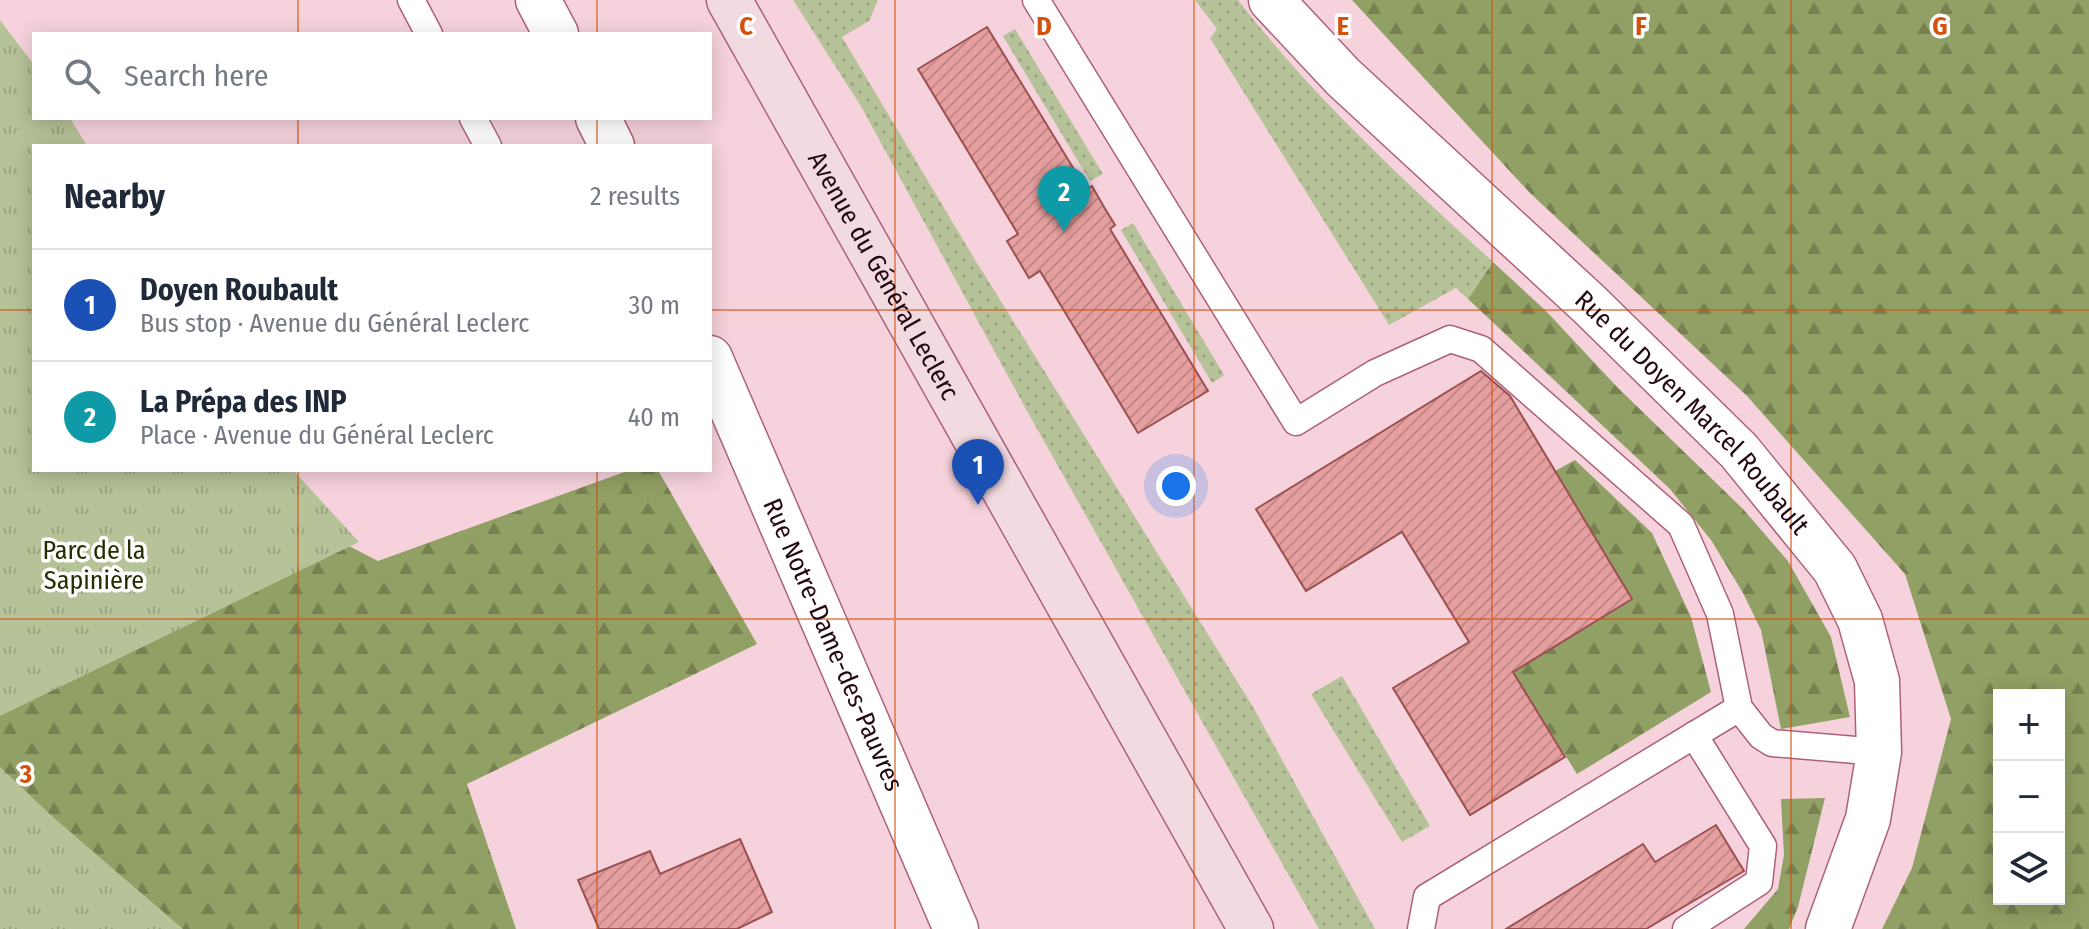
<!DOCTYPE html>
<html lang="en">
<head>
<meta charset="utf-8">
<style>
  body { margin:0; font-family:"Fira Sans Condensed",sans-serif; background:#f2f2f3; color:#1f2937 }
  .controls { position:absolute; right:24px; bottom:24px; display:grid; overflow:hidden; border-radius:0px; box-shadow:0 4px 20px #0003 }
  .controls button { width:72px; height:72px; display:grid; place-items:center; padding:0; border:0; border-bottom:2px solid #e0e1e3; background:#fff; color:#1f2937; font:40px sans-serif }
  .you { position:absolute; left:1176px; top:486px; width:28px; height:28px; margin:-20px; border:6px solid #fff; border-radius:50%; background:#1a73e8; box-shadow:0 0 0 12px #1a73e833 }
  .badge { display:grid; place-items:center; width:52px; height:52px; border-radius:50%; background:#2563eb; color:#fff; font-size:26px; font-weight:700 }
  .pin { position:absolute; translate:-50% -66px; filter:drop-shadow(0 2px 4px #0008) }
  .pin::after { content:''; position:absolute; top:42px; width:28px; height:24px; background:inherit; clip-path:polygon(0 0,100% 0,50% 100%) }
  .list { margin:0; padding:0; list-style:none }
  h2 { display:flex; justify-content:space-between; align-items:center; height:104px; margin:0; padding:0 32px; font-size:34px }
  h2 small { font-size:26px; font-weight:400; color:#747a83 }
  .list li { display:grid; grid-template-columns:52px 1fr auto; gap:24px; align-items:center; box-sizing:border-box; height:112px; padding:0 32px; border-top:2px solid #e0e1e3 }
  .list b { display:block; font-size:30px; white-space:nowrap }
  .list p { margin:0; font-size:26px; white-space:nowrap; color:#747a83 }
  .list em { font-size:26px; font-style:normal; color:#747a83 }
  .icon { flex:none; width:44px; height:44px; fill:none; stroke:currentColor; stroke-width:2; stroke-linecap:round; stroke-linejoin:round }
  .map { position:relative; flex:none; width:2089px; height:929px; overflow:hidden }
  .search { position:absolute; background:#fff; box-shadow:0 4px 20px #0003; left:32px; top:32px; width:680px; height:88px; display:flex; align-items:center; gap:20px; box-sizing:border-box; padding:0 28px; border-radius:0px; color:#747a83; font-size:30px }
  .panel { position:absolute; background:#fff; box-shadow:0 4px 20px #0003; left:32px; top:144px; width:680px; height:328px; border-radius:0px }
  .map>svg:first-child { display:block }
  .grass { fill:url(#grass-dots) }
  .forest { fill:url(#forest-firs); fill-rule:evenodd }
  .park { fill:url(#park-tufts) }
  .building { fill:url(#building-hatch); stroke:#9c5051; stroke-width:2 }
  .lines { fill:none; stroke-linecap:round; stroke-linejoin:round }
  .service-casing { stroke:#ad6179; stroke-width:29 }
  .minor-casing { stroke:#ad6179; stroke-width:47 }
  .secondary-casing { stroke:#ad6179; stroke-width:47 }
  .service { stroke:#fff; stroke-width:26 }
  .minor { stroke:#fff; stroke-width:44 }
  .secondary { stroke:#f2dae1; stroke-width:44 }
  .grid { fill:none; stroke:#d4510d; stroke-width:2; stroke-opacity:0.55 }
  .labels { text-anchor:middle; stroke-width:7; stroke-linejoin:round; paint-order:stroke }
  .street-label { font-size:26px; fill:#240712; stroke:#fefefe }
  .park-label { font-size:26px; fill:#252e00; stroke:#fefefe }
  .grid-label { font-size:26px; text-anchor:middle; font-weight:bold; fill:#d4510d; stroke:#fefefe; stroke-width:7; stroke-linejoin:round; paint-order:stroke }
</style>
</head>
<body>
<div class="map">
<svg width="2089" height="929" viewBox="0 0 2089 929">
  <defs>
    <pattern id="grass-dots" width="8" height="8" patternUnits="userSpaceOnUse" patternTransform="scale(2)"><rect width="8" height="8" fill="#b6c298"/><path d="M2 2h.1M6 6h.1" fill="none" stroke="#9ca582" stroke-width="1.8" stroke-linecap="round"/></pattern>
    <pattern id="forest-firs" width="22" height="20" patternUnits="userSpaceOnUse" patternTransform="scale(2)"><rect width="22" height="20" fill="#91a064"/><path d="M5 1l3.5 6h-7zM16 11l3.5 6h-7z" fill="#768051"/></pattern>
    <pattern id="park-tufts" width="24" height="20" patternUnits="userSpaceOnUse" patternTransform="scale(2)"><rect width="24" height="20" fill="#b6c298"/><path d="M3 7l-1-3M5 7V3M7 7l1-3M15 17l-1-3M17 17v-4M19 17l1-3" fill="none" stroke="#9ca582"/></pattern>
    <pattern id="building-hatch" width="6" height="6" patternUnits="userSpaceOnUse" patternTransform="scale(2)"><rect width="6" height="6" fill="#e59f9e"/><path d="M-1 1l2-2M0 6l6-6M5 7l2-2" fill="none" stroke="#c48787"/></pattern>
  </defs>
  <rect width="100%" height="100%" fill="#f6d3dc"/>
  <g class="grass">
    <polygon points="793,0 878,0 869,21 842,37 974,258 1253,707 1375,929 1319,929 1027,411 862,108"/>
    <path d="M1195 0H1238C1312 96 1403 180 1493 262L1468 299 1456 288 1389 325 1210 38 1217 29Z"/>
    <polygon points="1015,29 1103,174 1090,181 1003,36"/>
    <polygon points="1133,223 1224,375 1212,383 1121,230"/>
    <polygon points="1342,676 1430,826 1402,842 1311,694"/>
  </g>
  <g class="forest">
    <path d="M1352 0H2089V929H1882L1912 868 1951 719 1905 574 1747 396 1530 193ZM2059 695V899H1999V695Z"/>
    <polygon points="0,164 34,470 287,514 378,561 630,470 658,470 757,644 467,784 516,929 0,929"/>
    <polygon points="1493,262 1546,311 1618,388 1743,509 1788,561 1831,637 1850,717 1781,729 1761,630 1743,593 1711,540 1670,489 1468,299"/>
    <polygon points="1575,460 1652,533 1691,617 1711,692 1577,774 1513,672 1555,471"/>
    <polygon points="1825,798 1798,907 1789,929 1744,929 1778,889 1784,855 1781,799"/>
  </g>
  <g class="park">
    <polygon points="0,20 34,65 34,118 70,118 87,146 34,146 34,470 293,470 359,542 0,716"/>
    <polygon points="0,767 54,818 183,929 0,929"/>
  </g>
  <g class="building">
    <polygon points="987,27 1086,189 1092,186 1104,207 1115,225 1110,229 1208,391 1138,433 1040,271 1029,278 1007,241 1018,234 918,69"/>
    <polygon points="1481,371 1510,396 1632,599 1513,672 1565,757 1470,815 1393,688 1469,642 1402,532 1306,591 1256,509"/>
    <polygon points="1716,825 1744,871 1646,929 1506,929 1643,844 1655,862"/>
    <polygon points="740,839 772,912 737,929 599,929 578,880 650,851 660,874"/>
  </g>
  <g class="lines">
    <defs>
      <g id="service">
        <polyline points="411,0 429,34"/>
        <polyline points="1036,0 1296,422 1375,373 1450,339 1481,349 1681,525 1720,614 1739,708 1761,736 1772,743 1879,752"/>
        <polyline points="473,118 488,146"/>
        <polyline points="1421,929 1427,897 1739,708"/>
        <polyline points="1686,929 1759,882 1763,846 1694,735"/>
      </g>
      <g id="minor">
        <polyline points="538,0 556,34"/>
        <path id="s1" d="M1271 0 1343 77 1589 304 1739 451 1835 569 1860 620 1877 681 1879 752 1868 819 1828 929"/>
        <polyline points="598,118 612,146"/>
        <path id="s2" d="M710 358 956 929"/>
      </g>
      <g id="secondary">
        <path id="s3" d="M729 0 1251 929"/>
      </g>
    </defs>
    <use href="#service" class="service-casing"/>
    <use href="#minor" class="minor-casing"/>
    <use href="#secondary" class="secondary-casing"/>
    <use href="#service" class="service"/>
    <use href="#minor" class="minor"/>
    <use href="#secondary" class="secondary"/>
  </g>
  <path class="grid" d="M298 0V34M597 0V34M895 0V929M1194 0V929M1492 0V929M1791 0V929M298 118V146M597 118V146M0 310H34M710 310H2089M298 470V929M597 470V929M0 619H2089"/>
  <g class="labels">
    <g class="street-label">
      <text dy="9" stroke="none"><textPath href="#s3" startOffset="316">Avenue du Général Leclerc</textPath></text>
      <text dy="9" stroke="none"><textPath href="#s1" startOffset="590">Rue du Doyen Marcel Roubault</textPath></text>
      <text dy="9" stroke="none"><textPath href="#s2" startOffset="312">Rue Notre-Dame-des-Pauvres</textPath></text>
    </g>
    <g class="park-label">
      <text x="94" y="559">Parc de la<tspan x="94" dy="30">Sapinière</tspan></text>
    </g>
  </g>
  <g class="grid-label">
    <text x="746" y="35">C</text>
    <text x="1044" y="35">D</text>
    <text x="1343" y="35">E</text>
    <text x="1641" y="35">F</text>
    <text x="1940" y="35">G</text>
    <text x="26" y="783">3</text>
  </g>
</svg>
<div class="controls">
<button>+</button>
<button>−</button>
<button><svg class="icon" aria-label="layers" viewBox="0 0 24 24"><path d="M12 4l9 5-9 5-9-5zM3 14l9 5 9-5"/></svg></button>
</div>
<div class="you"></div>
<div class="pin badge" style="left:978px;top:505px;background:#1a4fb4">1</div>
<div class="pin badge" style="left:1064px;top:232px;background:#0f9aa8">2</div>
<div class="search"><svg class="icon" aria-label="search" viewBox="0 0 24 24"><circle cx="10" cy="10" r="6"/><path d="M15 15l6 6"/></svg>Search here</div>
<section class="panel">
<h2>Nearby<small>2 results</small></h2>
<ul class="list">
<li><span class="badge" style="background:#1a4fb4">1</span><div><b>Doyen Roubault</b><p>Bus stop · Avenue du Général Leclerc</p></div><em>30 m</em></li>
<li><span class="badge" style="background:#0f9aa8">2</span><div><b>La Prépa des INP</b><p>Place · Avenue du Général Leclerc</p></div><em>40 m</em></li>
</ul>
</section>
</div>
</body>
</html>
